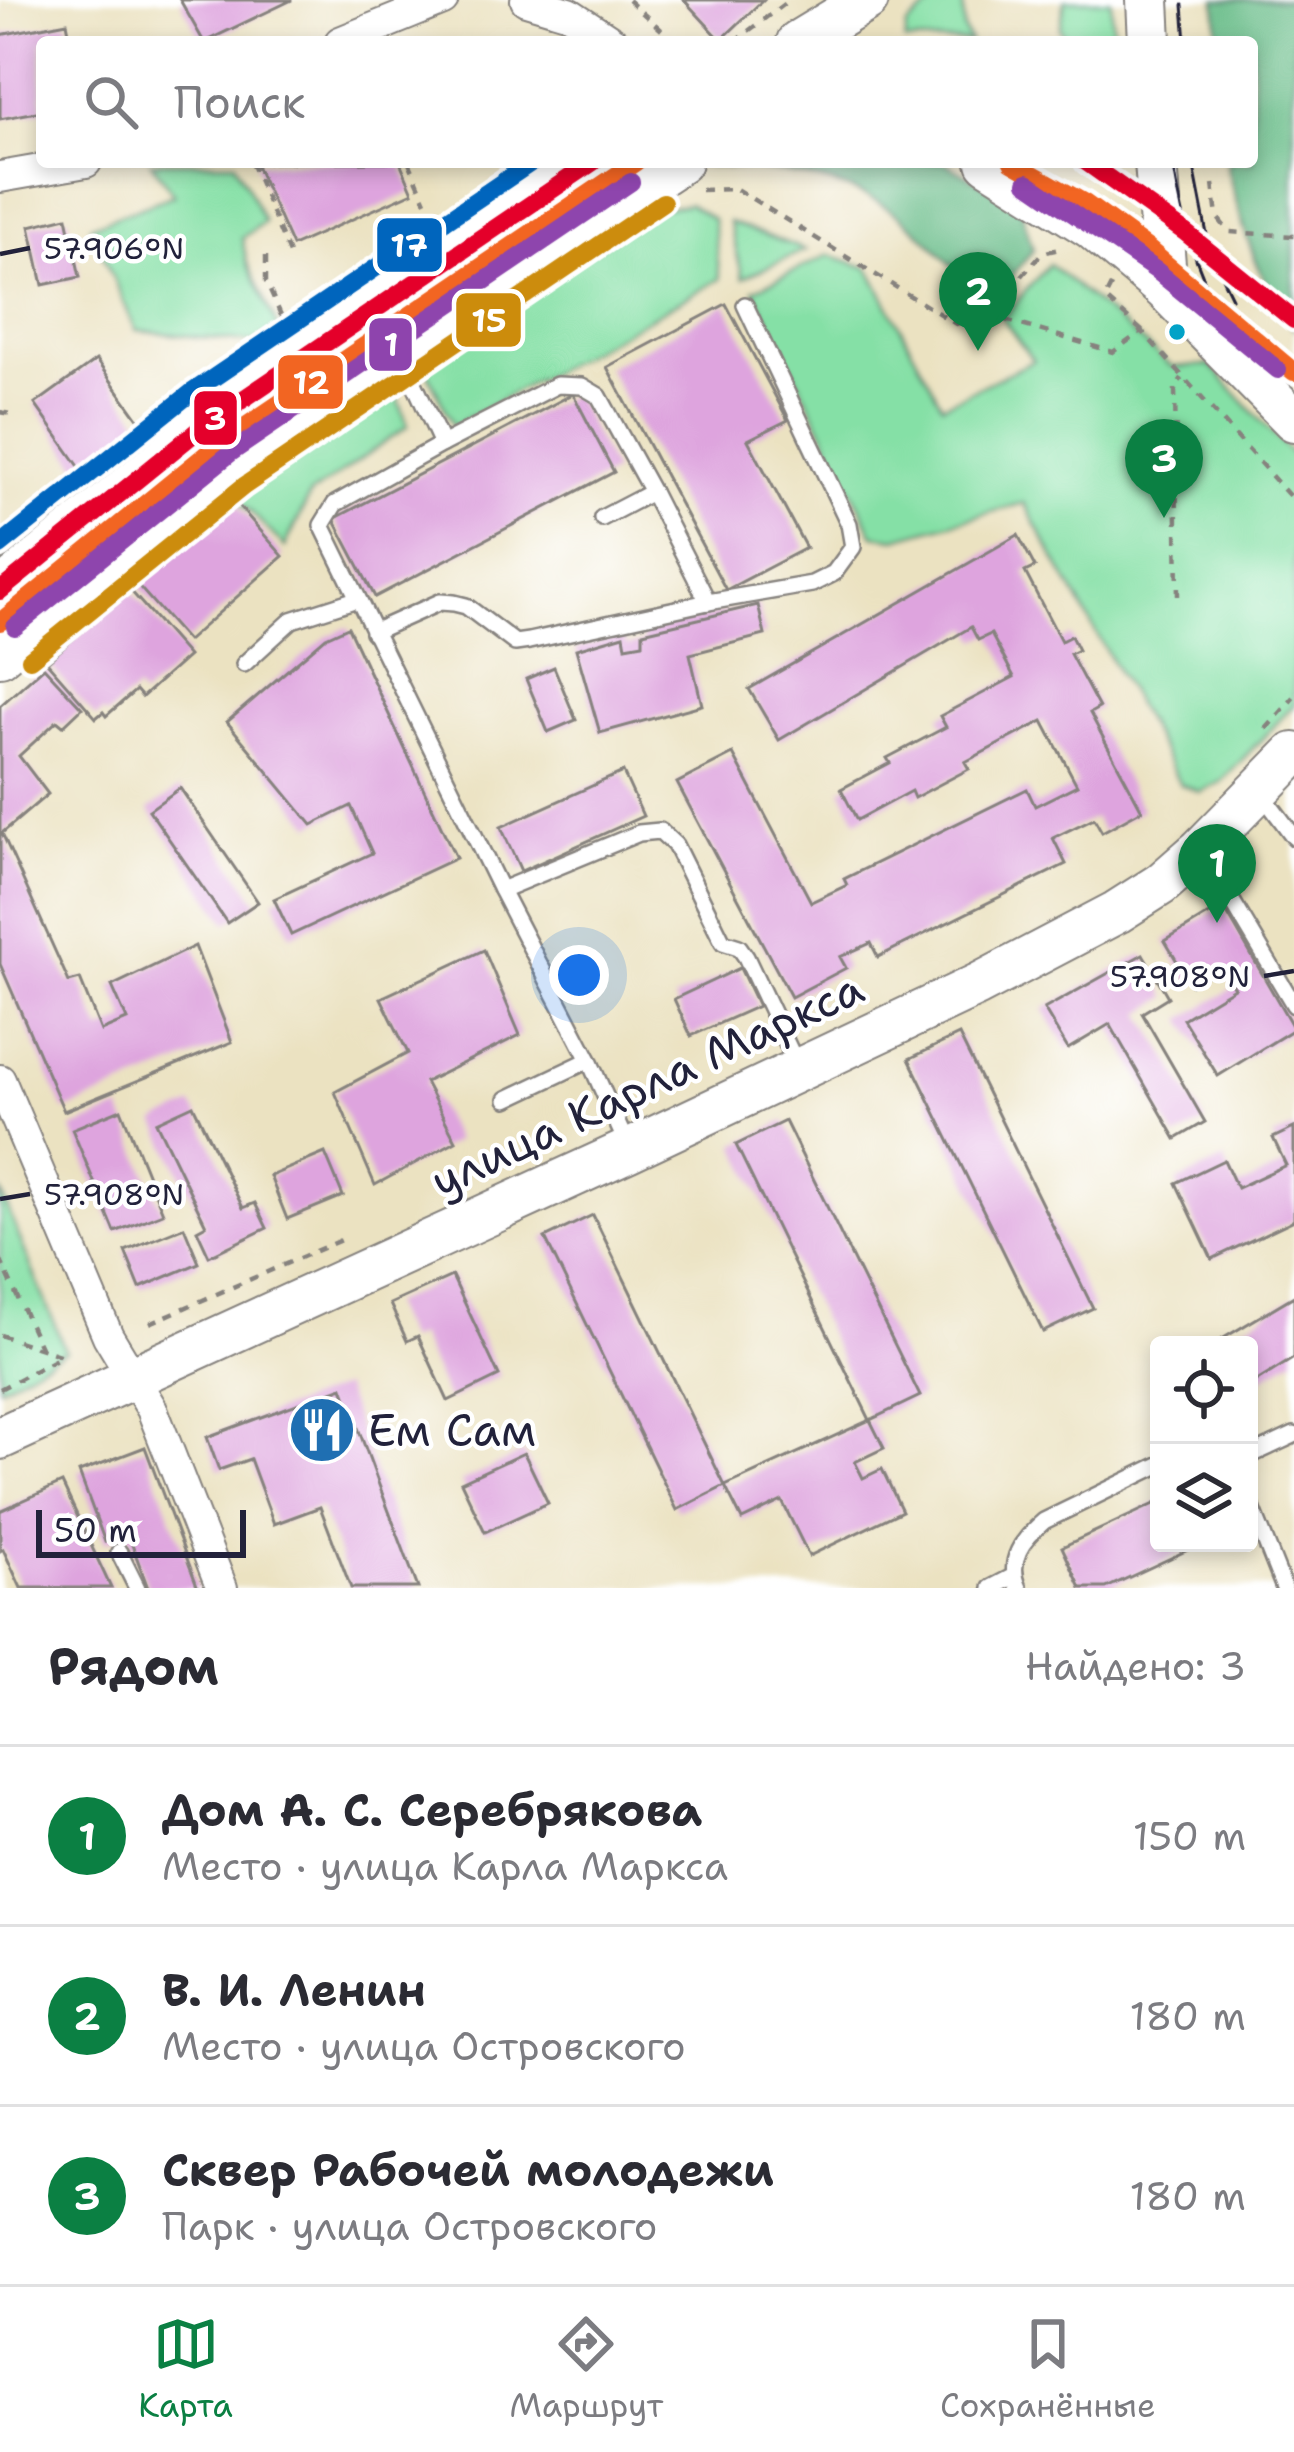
<!DOCTYPE html>
<html lang="ru">
<head>
<meta charset="utf-8">
<style>
  body { margin:0; font-family:"Shantell Sans",sans-serif; background:#f2f2f3; color:#2b2b33 }
  .controls { position:absolute; right:36px; bottom:36px; display:grid; overflow:hidden; border-radius:12px; box-shadow:0 6px 18px #0003 }
  .controls button { width:108px; height:108px; display:grid; place-items:center; padding:0; border:0; border-bottom:3px solid #e1e1e2; background:#fff; color:#2b2b33; font:60px sans-serif }
  .scale { position:absolute; left:36px; bottom:30px; width:210px; box-sizing:border-box; padding-left:12px; border:6px solid #22223b; border-top:0; font-size:33px; line-height:42px; white-space:nowrap; color:#22223b; -webkit-text-stroke:9px #fff; paint-order:stroke }
  .you { position:absolute; left:579px; top:975px; width:42px; height:42px; margin:-30px; border:9px solid #fff; border-radius:50%; background:#1a73e8; box-shadow:0 0 0 18px #1a73e833 }
  .badge { display:grid; place-items:center; width:78px; height:78px; border-radius:50%; background:#0b8043; color:#fff; font-size:39px; font-weight:700 }
  .pin { position:absolute; translate:-50% -99px; filter:drop-shadow(0 3px 6px #0008) }
  .pin::after { content:''; position:absolute; top:63px; width:42px; height:36px; background:inherit; clip-path:polygon(0 0,100% 0,50% 100%) }
  .list { margin:0; padding:0; list-style:none }
  h2 { display:flex; justify-content:space-between; align-items:center; height:156px; margin:0; padding:0 48px; font-size:51px }
  h2 small { font-size:39px; font-weight:400; color:#7c7c81 }
  .list li { display:grid; grid-template-columns:78px 1fr auto; gap:36px; align-items:center; box-sizing:border-box; height:180px; padding:0 48px; border-top:3px solid #e1e1e2 }
  .list b { display:block; font-size:45px; white-space:nowrap }
  .list p { margin:0; font-size:39px; white-space:nowrap; color:#7c7c81 }
  .list em { font-size:39px; font-style:normal; color:#7c7c81 }
  .icon { flex:none; width:66px; height:66px; fill:none; stroke:currentColor; stroke-width:2; stroke-linecap:round; stroke-linejoin:round }
  .map { position:relative; flex:none; width:1294px; height:1588px; overflow:hidden }
  .search { position:absolute; background:#fff; box-shadow:0 6px 18px #0003; left:36px; right:36px; top:36px; height:132px; display:flex; align-items:center; gap:30px; box-sizing:border-box; padding:0 42px; border-radius:12px; color:#7c7c81; font-size:45px }
  .sheet { height:696px; background:#fff }
  nav { display:flex; justify-content:space-around; align-items:center; box-sizing:border-box; height:168px; border-top:3px solid #e1e1e2; background:#fff; font-size:33px; color:#7c7c81 }
  nav a { display:grid; justify-items:center; gap:6px }
  nav .on { color:#0b8043 }
  .map>svg:first-child { display:block }
  .green { fill:#85e0a6; stroke:#548170; stroke-width:3 }
  .forest { fill:#6cbe8b; stroke:#477063; stroke-width:3 }
  .building { fill:#dea4de }
  .lines { fill:none; stroke-linecap:round; stroke-linejoin:round }
  .lane-casing { stroke:#86827e; stroke-width:20 }
  .street-casing { stroke:#86827e; stroke-width:34 }
  .secondary-casing { stroke:#86827e; stroke-width:46 }
  .path { stroke:#86827e; stroke-width:4.5; stroke-dasharray:9 9; stroke-linecap:butt }
  .lane { stroke:#fff; stroke-width:15 }
  .street { stroke:#fff; stroke-width:30 }
  .secondary { stroke:#fff; stroke-width:42 }
  .tram { stroke:#22223b; stroke-width:3 }
  .tram-1-casing { stroke:#fff; stroke-width:27 }
  .tram-2-casing { stroke:#fff; stroke-width:27 }
  .tram-3-casing { stroke:#fff; stroke-width:27 }
  .tram-4-casing { stroke:#fff; stroke-width:27 }
  .tram-5-casing { stroke:#fff; stroke-width:27 }
  .tram-1 { stroke:#f26522; stroke-width:18 }
  .tram-2 { stroke:#8e44ad; stroke-width:18 }
  .tram-3 { stroke:#e4002b; stroke-width:18 }
  .tram-4 { stroke:#cc8c0c; stroke-width:18 }
  .tram-5 { stroke:#0065bd; stroke-width:18 }
  .ticks { fill:none; stroke:#22223b; stroke-width:4.5 }
  .bus-dot { fill:#02a2c7; stroke:#fff; stroke-width:4.5 }
  .labels { text-anchor:middle; stroke-width:9; stroke-linejoin:round; paint-order:stroke }
  .street-label { font-size:45px; fill:#22223b; stroke:#fff }
  .poi-label { font-size:45px; fill:#22223b; stroke:#fff; text-anchor:start }
  .ticks-label { font-size:30px; text-anchor:middle; fill:#22223b; stroke:#fff; stroke-width:9; stroke-linejoin:round; paint-order:stroke }
  .line-badge { stroke:#fff; stroke-width:4.5 }
  .badge-label { font-size:33px; text-anchor:middle; font-weight:bold; fill:#fff }
</style>
</head>
<body>
<div class="map">
<svg width="1294" height="1588" viewBox="0 0 1294 1588">
  <rect width="100%" height="100%" fill="#fff"/>
  <filter id="ink" filterUnits="userSpaceOnUse"><feTurbulence type="fractalNoise" baseFrequency=".00833" numOctaves="2"/><feDisplacementMap in="SourceGraphic" scale="24" xChannelSelector="R" yChannelSelector="G"/><feConvolveMatrix kernelMatrix="1 2 1 2 8 2 1 2 1" color-interpolation-filters="sRGB"/></filter>
  <filter id="wash" filterUnits="userSpaceOnUse"><feTurbulence type="fractalNoise" baseFrequency=".004" numOctaves="4" result="noise"/><feDisplacementMap in="SourceGraphic" scale="48" xChannelSelector="R" yChannelSelector="G"/><feGaussianBlur stdDeviation="2.7" result="paint"/><feColorMatrix in="noise" values="0 0 0 0 0 0 0 0 0 0 0 0 0 0 0 0 0 1.4 0 .05"/><feComposite in="paint" operator="in"/></filter>
  <g filter="url(#wash)">
    <rect width="100%" height="100%" fill="#ebe2c1"/>
    <g class="green">
      <polygon points="939,0 963,0 964,30 970,42 905,42 907,26"/>
      <polygon points="1065,0 1111,0 1114,42 1072,42 1060,29"/>
      <polygon points="151,162 235,162 264,222 242,238 247,263 278,328 253,343 136,330 90,226 174,195"/>
      <polygon points="689,204 713,219 720,279 453,426 422,360 657,209"/>
      <polygon points="729,222 805,250 743,278"/>
      <polygon points="829,255 869,268 942,405 1033,361 1002,318 1049,264 1172,367 1210,365 1294,457 1294,705 1221,782 1200,792 1180,784 1024,503 896,538 874,535 754,290"/>
      <polygon points="393,384 408,426 310,495 285,547 228,489"/>
      <polygon points="0,1190 65,1350 0,1387"/>
    </g>
    <g class="forest">
      <path d="M1216 0H1294V328C1257 280 1243 228 1228 171L1227 162H1252V42H1219Z"/>
      <path d="M691 162H944L1020 206 1033 250 988 305C955 270 921 226 878 202 822 171 748 168 685 164Z"/>
    </g>
    <g id="blocks">
      <g class="building">
        <polygon points="180,0 292,0 204,42"/>
        <polygon points="684,0 763,0 721,40"/>
        <polygon points="67,22 71,42 42,42 42,111 0,119 0,35"/>
        <polygon points="400,162 413,192 292,246 255,163"/>
        <polygon points="67,217 80,277 43,285 30,226"/>
        <polygon points="726,304 788,420 748,440 806,548 726,590 607,367"/>
        <polygon points="96,360 145,428 83,472 35,404"/>
        <polygon points="573,394 614,472 375,597 334,519"/>
        <polygon points="230,496 283,556 187,641 134,581"/>
        <polygon points="1018,535 1035,567 1025,572 1061,641 1071,636 1078,650 1070,654 1099,708 1090,713 1142,810 1102,832 1094,818 1053,838 1066,864 878,957 871,943 840,957 846,968 791,997 677,783 733,754 811,902 847,885 844,879 1027,789 1035,806 1077,785 1043,721 965,762 969,769 914,798 911,791 857,820 841,789 890,763 887,758 946,727 940,716 1014,677 991,634 978,640 971,627 779,740 749,689"/>
        <polygon points="130,590 188,656 142,697 136,690 106,716 103,712 96,718 47,662"/>
        <polygon points="758,605 765,635 690,654 702,705 600,733 576,649 624,635 626,646 643,643 643,632"/>
        <polygon points="348,627 456,858 291,935 274,899 372,853 351,806 312,825 227,722 326,637"/>
        <polygon points="44,667 82,708 63,726 57,721 19,756 48,794 2,833 69,982 80,979 101,1031 127,1020 112,986 195,946 232,1042 64,1111 0,964 0,706"/>
        <polygon points="554,667 576,720 548,732 526,679"/>
        <polygon points="623,772 643,816 521,871 501,827"/>
        <polygon points="180,788 258,902 227,923 149,810"/>
        <polygon points="1223,906 1294,1029 1218,1076 1183,1019 1234,988 1222,967 1191,985 1165,941"/>
        <polygon points="484,950 520,1035 425,1082 456,1141 375,1185 335,1092 408,1053 381,998"/>
        <polygon points="1143,954 1168,997 1142,1013 1205,1122 1176,1139 1110,1024 1068,1049 1044,1009"/>
        <polygon points="740,968 758,1006 691,1036 674,999"/>
        <polygon points="959,1035 1093,1308 1043,1332 909,1059"/>
        <polygon points="193,1105 243,1208 255,1203 267,1228 209,1256 197,1230 206,1225 156,1122"/>
        <polygon points="121,1109 163,1213 115,1232 72,1129"/>
        <polygon points="785,1121 920,1396 870,1420 736,1145"/>
        <polygon points="1294,1128 1294,1220 1212,1259 1176,1183 1224,1160 1237,1188 1286,1165 1273,1138"/>
        <polygon points="325,1153 343,1196 287,1219 270,1176"/>
        <polygon points="593,1215 725,1486 870,1420 884,1448 855,1462 863,1478 882,1469 902,1511 809,1556 782,1501 742,1520 725,1486 677,1510 545,1238"/>
        <polygon points="184,1227 199,1263 140,1288 125,1251"/>
        <polygon points="452,1276 499,1376 448,1401 418,1336 407,1341 390,1304"/>
        <polygon points="1294,1296 1294,1358 1249,1386 1249,1345 1212,1345"/>
        <polygon points="343,1387 379,1485 418,1588 351,1588 320,1507 274,1524 250,1459 219,1470 207,1437"/>
        <polygon points="145,1447 198,1588 148,1588 128,1534 105,1542 79,1472"/>
        <polygon points="524,1453 548,1503 485,1532 461,1482"/>
        <polygon points="62,1483 111,1588 21,1588 3,1549 0,1551 0,1511"/>
        <polygon points="1159,1502 1159,1543 1203,1543 1106,1588 1081,1588 1062,1547"/>
      </g>
    </g>
  </g>
  <g filter="url(#ink)">
    <use href="#blocks" fill-opacity="0" stroke="#86827e" stroke-width="3"/>
    <g class="lines">
      <defs>
        <g id="lane">
          <polyline points="403,359 442,444 335,504 322,525 501,890 589,1060 628,1147"/>
          <polyline points="442,444 557,385 582,386 599,396 652,492 602,518"/>
          <polyline points="652,492 708,602"/>
          <polyline points="373,632 440,602 454,603 466,606 515,643 529,641 708,602 812,584 834,573 853,547 849,524 745,305"/>
          <polyline points="244,664 292,620 357,599"/>
          <polyline points="1262,794 1294,837"/>
          <polyline points="1203,852 1294,1005"/>
          <polyline points="501,890 639,833 660,831 675,845 723,942 739,947 746,957 798,1067"/>
          <polyline points="507,1099 589,1060"/>
          <polyline points="1249,1456 1294,1435"/>
          <polyline points="1249,1500 1284,1588"/>
          <polyline points="119,1552 137,1588"/>
          <polyline points="991,1588 1014,1576"/>
          <path d="M1019 1588C1006 1560 1023 1539 1044 1521L1159 1465"/>
        </g>
        <g id="street">
          <polyline points="526,0 569,13 613,42"/>
          <polyline points="340,42 443,0"/>
          <polyline points="0,177 86,162"/>
          <polyline points="0,1080 108,1336 152,1409 222,1588"/>
        </g>
        <g id="secondary">
          <polyline points="1148,0 1150,42"/>
          <polyline points="798,42 867,0"/>
          <polyline points="988,162 1091,227 1166,290 1294,420"/>
          <polyline points="1156,162 1166,290"/>
          <polyline points="0,591 264,377 586,162"/>
          <polyline points="0,655 159,519 290,419 680,162"/>
          <polyline points="0,1438 629,1150 978,985 1117,912 1161,884 1201,849 1294,754"/>
        </g>
      </defs>
      <use href="#lane" class="lane-casing"/>
      <use href="#street" class="street-casing"/>
      <use href="#secondary" class="secondary-casing"/>
      <g class="path">
        <polyline points="628,0 675,42"/>
        <polyline points="734,42 789,0"/>
        <polyline points="251,162 292,261"/>
        <polyline points="409,162 426,201"/>
        <polyline points="1089,162 1124,186"/>
        <polyline points="1213,184 1217,217 1229,232 1294,236"/>
        <polyline points="701,190 736,189 956,324 988,315 1042,253 1059,249"/>
        <polyline points="266,256 266,282 285,324"/>
        <polyline points="1111,286 1105,298 1142,331"/>
        <polyline points="988,315 1113,352 1142,331 1294,501"/>
        <polyline points="0,412 16,415"/>
        <polyline points="1178,596 1175,388 1182,378"/>
        <polyline points="1266,729 1294,697"/>
        <polyline points="0,1259 41,1349"/>
        <polyline points="150,1323 343,1239"/>
        <polyline points="0,1335 62,1356"/>
        <polyline points="0,1389 62,1356"/>
      </g>
      <use href="#lane" class="lane"/>
      <use href="#street" class="street"/>
      <use href="#secondary" class="secondary"/>
      <g class="tram">
        <polyline points="1183,5 1186,42"/>
        <path d="M1173 162C1182 216 1192 263 1220 310"/>
        <polyline points="1193,162 1211,255 1232,298"/>
      </g>
      <defs>
        <g id="tram-1">
          <polyline points="1012,162 1085,203 1146,247 1294,372"/>
          <polyline points="0,622 215,447 636,162"/>
        </g>
        <g id="tram-2">
          <polyline points="1027,182 1157,271 1278,370"/>
          <polyline points="15,627 232,452 631,182"/>
        </g>
        <g id="tram-3">
          <polyline points="1086,162 1186,233 1294,320"/>
          <polyline points="0,591 202,427 593,162"/>
        </g>
        <polyline id="tram-4" points="30,659 244,486 663,202"/>
        <polyline id="tram-5" points="0,546 191,393 532,162"/>
      </defs>
      <use href="#tram-1" class="tram-1-casing"/>
      <use href="#tram-2" class="tram-2-casing"/>
      <use href="#tram-3" class="tram-3-casing"/>
      <use href="#tram-4" class="tram-4-casing"/>
      <use href="#tram-5" class="tram-5-casing"/>
      <use href="#tram-1" class="tram-1"/>
      <use href="#tram-2" class="tram-2"/>
      <use href="#tram-3" class="tram-3"/>
      <use href="#tram-4" class="tram-4"/>
      <use href="#tram-5" class="tram-5"/>
    </g>
  </g>
  <path class="ticks" d="M0 254 30 248M1264 976 1294 971M0 1199 30 1194"/>
  <defs>
    <symbol id="restaurant-disc" viewBox="-11 -11 22 22"><circle r="9.5" fill="#1f6fb2" stroke="#fff"/><path d="M-5-6h1v4h1v-4h1v4h1v-4h1v5L-1.5 .5V6h-2V.5L-5-1ZM5-6V6H3V1.5H1.5Q1.5-4 5-6Z" fill="#fff"/></symbol>
  </defs>
  <g fill-rule="evenodd">
    <use href="#restaurant-disc" x="284" y="1392" width="76" height="76"/>
  </g>
  <circle class="bus-dot" cx="1177" cy="332" r="10"/>
  <g class="labels">
    <g class="street-label">
      <text transform="translate(647 1084) rotate(-25)" y="16">улица Карла Маркса</text>
    </g>
    <g class="poi-label">
      <text x="368" y="1446">Ем Сам</text>
    </g>
  </g>
  <g class="ticks-label">
    <text x="114" y="259">57.906°N</text>
    <text x="1180" y="987">57.908°N</text>
    <text x="114" y="1205">57.908°N</text>
  </g>
  <g class="line-badge">
    <rect x="375" y="216" width="69" height="58" rx="12" fill="#0065bd"/>
    <rect x="454" y="291" width="69" height="58" rx="12" fill="#cc8c0c"/>
    <rect x="367" y="316" width="47" height="57" rx="12" fill="#8e44ad"/>
    <rect x="276" y="353" width="69" height="58" rx="12" fill="#f26522"/>
    <rect x="192" y="389" width="47" height="58" rx="12" fill="#e4002b"/>
  </g>
  <g class="badge-label">
    <text x="409" y="257">17</text>
    <text x="489" y="332">15</text>
    <text x="391" y="356">1</text>
    <text x="311" y="394">12</text>
    <text x="215" y="430">3</text>
  </g>
</svg>
<div class="controls">
<button><svg class="icon" aria-label="locate" viewBox="0 0 24 24"><circle cx="12" cy="12" r="6"/><path d="M12 2v4M12 18v4M2 12h4M18 12h4"/></svg></button>
<button><svg class="icon" aria-label="layers" viewBox="0 0 24 24"><path d="M12 4l9 5-9 5-9-5zM3 14l9 5 9-5"/></svg></button>
</div>
<div class="scale">50 m</div>
<div class="you"></div>
<div class="pin badge" style="left:1217px;top:923px">1</div>
<div class="pin badge" style="left:978px;top:351px">2</div>
<div class="pin badge" style="left:1164px;top:518px">3</div>
<div class="search"><svg class="icon" aria-label="search" viewBox="0 0 24 24"><circle cx="10" cy="10" r="6"/><path d="M15 15l6 6"/></svg>Поиск</div>
</div>
<section class="sheet">
<h2>Рядом<small>Найдено: 3</small></h2>
<ul class="list">
<li><span class="badge">1</span><div><b>Дом А. С. Серебрякова</b><p>Место · улица Карла Маркса</p></div><em>150 m</em></li>
<li><span class="badge">2</span><div><b>В. И. Ленин</b><p>Место · улица Островского</p></div><em>180 m</em></li>
<li><span class="badge">3</span><div><b>Сквер Рабочей молодежи</b><p>Парк · улица Островского</p></div><em>180 m</em></li>
</ul>
</section>
<nav>
<a class="on"><svg class="icon" aria-label="map" viewBox="0 0 24 24"><path d="M3 6l6-2 6 2 6-2v14l-6 2-6-2-6 2zM9 4v14M15 6v14"/></svg>Карта</a>
<a><svg class="icon" aria-label="directions" viewBox="0 0 24 24"><path d="M12 3l9 9-9 9-9-9zM9 14v-3h6M13 9l2 2-2 2"/></svg>Маршрут</a>
<a><svg class="icon" aria-label="saved" viewBox="0 0 24 24"><path d="M7 4h10v16l-5-4-5 4z"/></svg>Сохранённые</a>
</nav>
</body>
</html>
